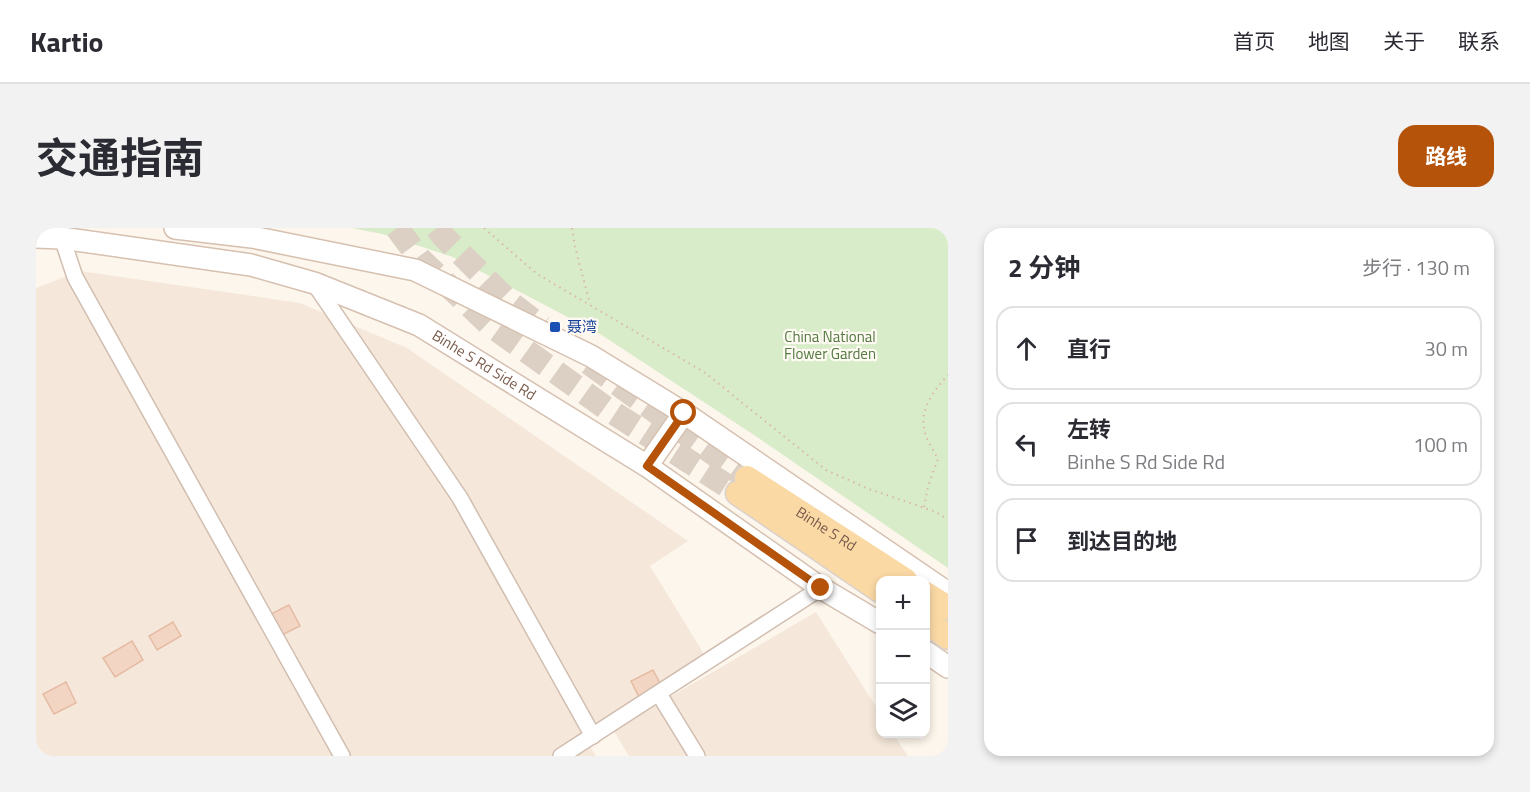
<!DOCTYPE html>
<html lang="zh">
<head>
<meta charset="utf-8">
<style>
  body { margin:0; font-family:"Titillium Web","Noto Sans SC",sans-serif; background:#f2f2f3; color:#2b2b33 }
  .controls { position:absolute; right:18px; bottom:18px; display:grid; overflow:hidden; border-radius:12px; box-shadow:0 3px 9px #0003 }
  .controls button { width:54px; height:54px; display:grid; place-items:center; padding:0; border:0; border-bottom:2px solid #e1e1e2; background:#fff; color:#2b2b33; font:30px sans-serif }
  .stop { position:absolute; width:18px; height:18px; margin:-14px; border:4px solid #b45309; border-radius:50%; background:#fff }
  .stop.end { background:#b45309; border-color:#fff; box-shadow:0 2px 6px #0008 }
  .list { margin:0; padding:0; list-style:none }
  h2 { display:flex; justify-content:space-between; align-items:center; height:78px; margin:0; padding:0 24px; font-size:26px }
  h2 small { font-size:20px; font-weight:400; color:#7c7c81 }
  .list li { display:grid; grid-template-columns:39px 1fr auto; gap:18px; align-items:center; box-sizing:border-box; height:84px; margin:0 12px 12px; padding:0 12px; border:2px solid #e1e1e2; border-radius:18px }
  .list b { display:block; font-size:22px; white-space:nowrap }
  .list p { margin:0; font-size:20px; white-space:nowrap; color:#7c7c81 }
  .list em { font-size:20px; font-style:normal; color:#7c7c81 }
  .icon { flex:none; width:33px; height:33px; fill:none; stroke:currentColor; stroke-width:2; stroke-linecap:round; stroke-linejoin:round }
  .map { position:relative; flex:none; width:912px; height:528px; overflow:hidden; border-radius:18px }
  header { display:flex; align-items:center; gap:36px; box-sizing:border-box; height:84px; padding:0 30px; background:#fff; border-bottom:2px solid #e1e1e2 }
  header strong { font-size:28px }
  nav { display:flex; gap:33px; margin-inline-start:auto; font-size:21px }
  .intro { display:flex; align-items:center; justify-content:space-between; box-sizing:border-box; height:144px; padding:0 36px }
  h1 { margin:0; font-size:42px }
  .button { padding:15px 27px; border-radius:18px; background:#b45309; color:#fff; font-size:21px; font-weight:700 }
  main { display:flex; gap:36px; padding:0 36px }
  aside { flex:1; background:#fff; border-radius:18px; box-shadow:0 3px 9px #0003 }
  .map>svg:first-child { display:block }
  .residential { fill:#f5e8da }
  .green { fill:#d8ecc9 }
  .building { fill:#f3d5c3; stroke:#e6bba3; stroke-width:1.5 }
  .lines { fill:none; stroke-linecap:round; stroke-linejoin:round }
  .primary-tunnel { stroke:#dcd0c4; stroke-width:24; stroke-dasharray:24 12; stroke-linecap:butt }
  .minor-casing { stroke:#d1beb0; stroke-width:18 }
  .secondary-casing { stroke:#d6c0b0; stroke-width:24 }
  .primary-casing { stroke:#dad1cd; stroke-width:27 }
  .path { stroke:#d9b8a5; stroke-width:2; stroke-dasharray:1.5 4.5; stroke-linecap:butt }
  .minor { stroke:#fff; stroke-width:15 }
  .secondary { stroke:#fff; stroke-width:21 }
  .primary { stroke:#fbd9a5; stroke-width:24 }
  .route { stroke:#b45309; stroke-width:8 }
  .transit-dot { fill:#1a4fb4; stroke:#fffaf3; stroke-width:2 }
  .labels { text-anchor:middle; stroke-width:4.5; stroke-linejoin:round; paint-order:stroke }
  .transit-label { font-size:15px; fill:#164399; stroke:#fffaf3; text-anchor:start }
  .park-label { font-size:15px; fill:#537a41; stroke:#fffaf3 }
  .street-label { font-size:15px; fill:#7a5c4d; stroke:#fffaf3 }
</style>
</head>
<body>
<header>
<strong>Kartio</strong>
<nav><a>首页</a><a>地图</a><a>关于</a><a>联系</a></nav>
</header>
<div class="intro"><h1>交通指南</h1><a class="button">路线</a></div>
<main>
<div class="map">
<svg width="912" height="528" viewBox="0 0 912 528">
  <rect width="100%" height="100%" fill="#fdf6ec"/>
  <polygon class="residential" points="44,43 264,75 371,120 652,313 614,338 676,439 596,491 780,384 844,485 844,506 857,506 872,528 593,528 577,502 553,517 560,528 0,528 0,60"/>
  <polygon class="green" points="316,0 912,0 912,340 718,207 564,106 417,29 346,6"/>
  <g class="building">
    <polygon points="253,377 264,398 242,409 231,388"/>
    <polygon points="137,394 145,408 121,422 113,408"/>
    <polygon points="96,413 107,432 79,449 67,430"/>
    <polygon points="617,442 625,457 603,469 595,453"/>
    <polygon points="30,454 40,475 18,486 7,466"/>
  </g>
  <g class="lines">
    <g class="primary-tunnel">
      <polyline points="361,0 384,31 454,97 570,180 702,265"/>
      <polyline points="401,0 407,8 472,73 506,99"/>
      <polyline points="553,135 711,250"/>
    </g>
    <defs>
      <g id="minor">
        <polyline points="26,10 39,49 306,528"/>
        <polyline points="278,55 424,270 557,508"/>
        <polyline points="623,466 661,528"/>
        <polyline points="525,528 785,360"/>
      </g>
      <g id="secondary">
        <polyline points="139,0 216,9 379,42 555,128 648,185 912,365"/>
        <path id="s1" d="M0 9 26 10 215 37 278 55 383 97 611 238 785 360 844 395"/>
        <polyline points="611,238 648,185"/>
        <polyline points="890,424 912,439"/>
      </g>
      <g id="primary">
        <path id="s2" d="M711 250 869 352"/>
        <polyline points="702,265 844,362"/>
        <polyline points="890,366 912,380"/>
        <polyline points="890,393 912,409"/>
      </g>
    </defs>
    <use href="#minor" class="minor-casing"/>
    <use href="#secondary" class="secondary-casing"/>
    <use href="#primary" class="primary-casing"/>
    <g class="path">
      <polyline points="448,0 501,46 668,144 790,242 833,261 900,284 912,292"/>
      <polyline points="536,0 539,19 554,76"/>
      <path d="M888 279 892 258 902 231C897 222 890 211 888 201 884 180 899 161 912 147"/>
    </g>
    <use href="#minor" class="minor"/>
    <use href="#secondary" class="secondary"/>
    <use href="#primary" class="primary"/>
  </g>
  <g class="lines">
    <polyline class="route" points="648,185 611,238 785,360"/>
  </g>
  <rect class="transit-dot" x="513" y="93" width="12" height="12" rx="3"/>
  <g class="labels">
    <g class="transit-label">
      <text x="531" y="104">聂湾</text>
    </g>
    <g class="park-label">
      <text x="794" y="114">China National<tspan x="794" dy="17">Flower Garden</tspan></text>
    </g>
    <g class="street-label">
      <text dy="5" stroke="none"><textPath href="#s1" startOffset="472">Binhe S Rd Side Rd</textPath></text>
      <text dy="5" stroke="none"><textPath href="#s2" startOffset="94">Binhe S Rd</textPath></text>
    </g>
  </g>
</svg>
<div class="controls">
<button>+</button>
<button>−</button>
<button><svg class="icon" aria-label="layers" viewBox="0 0 24 24"><path d="M12 4l9 5-9 5-9-5zM3 14l9 5 9-5"/></svg></button>
</div>
<div class="stop" style="left:648px;top:185px"></div>
<div class="stop end" style="left:785px;top:360px"></div>
</div>
<aside>
<h2>2 分钟<small>步行 · 130 m</small></h2>
<ul class="list">
<li><svg class="icon" aria-label="ahead" viewBox="0 0 24 24"><path d="M12 20V5M6 11l6-6 6 6"/></svg><div><b>直行</b></div><em>30 m</em></li>
<li><svg class="icon" aria-label="left" viewBox="0 0 24 24"><path d="M17 20v-9H6M10 6l-5 5 5 5"/></svg><div><b>左转</b><p>Binhe S Rd Side Rd</p></div><em>100 m</em></li>
<li><svg class="icon" aria-label="arrive" viewBox="0 0 24 24"><path d="M6 21V4h12l-3 4 3 4H6"/></svg><div><b>到达目的地</b></div></li>
</ul>
</aside>
</main>
</body>
</html>
